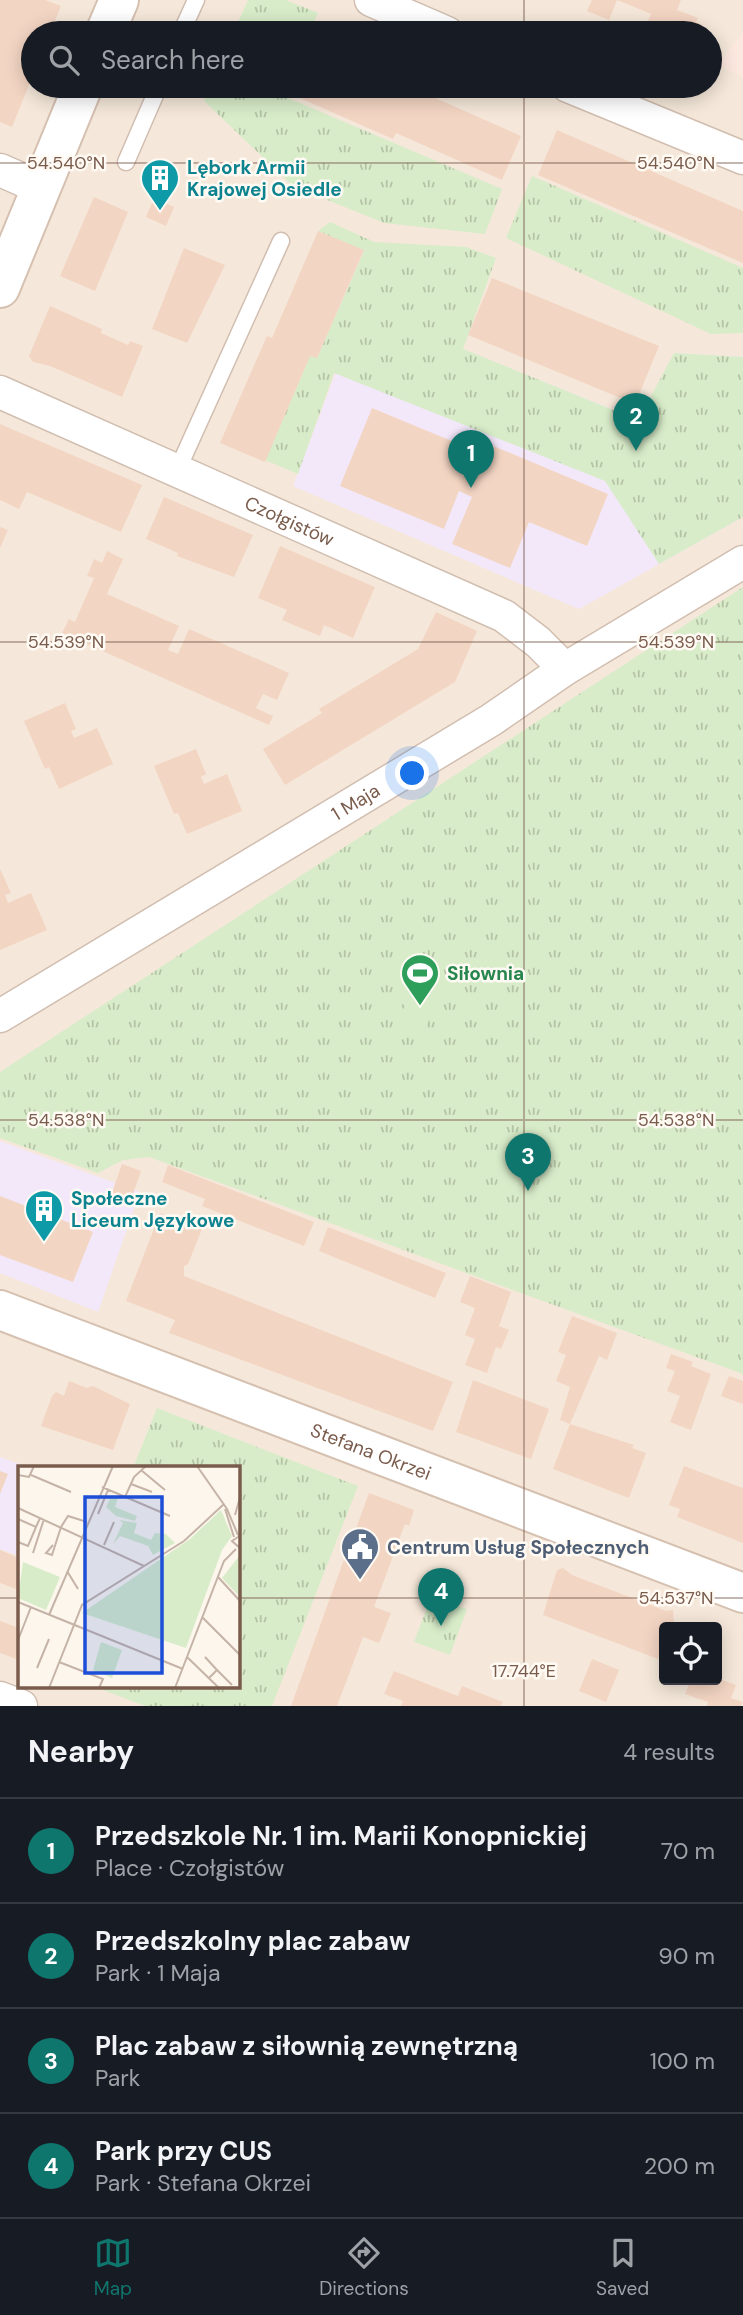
<!DOCTYPE html>
<html lang="en">
<head>
<meta charset="utf-8">
<style>
  body { margin:0; font-family:"DM Sans",sans-serif; background:#20242c; color:#f1f3f6 }
  .controls { position:absolute; right:21px; bottom:21px; display:grid; overflow:hidden; border-radius:7px; box-shadow:0 4px 18px #0003 }
  .controls button { width:63px; height:63px; display:grid; place-items:center; padding:0; border:0; border-bottom:2px solid #363941; background:#171b24; color:#f1f3f6; font:35px sans-serif }
  .you { position:absolute; left:413px; top:774px; width:24px; height:24px; margin:-18px; border:5px solid #fff; border-radius:50%; background:#1a73e8; box-shadow:0 0 0 10px #1a73e833 }
  .badge { display:grid; place-items:center; width:46px; height:46px; border-radius:50%; background:#0f766e; color:#fff; font-size:23px; font-weight:700 }
  .pin { position:absolute; translate:-50% -58px; filter:drop-shadow(0 2px 4px #0008) }
  .pin::after { content:''; position:absolute; top:37px; width:24px; height:21px; background:inherit; clip-path:polygon(0 0,100% 0,50% 100%) }
  .list { margin:0; padding:0; list-style:none }
  h2 { display:flex; justify-content:space-between; align-items:center; height:91px; margin:0; padding:0 28px; font-size:30px }
  h2 small { font-size:23px; font-weight:400; color:#9ea1a6 }
  .list li { display:grid; grid-template-columns:46px 1fr auto; gap:21px; align-items:center; box-sizing:border-box; height:105px; padding:0 28px; border-top:2px solid #363941 }
  .list b { display:block; font-size:26px; white-space:nowrap }
  .list p { margin:0; font-size:23px; white-space:nowrap; color:#9ea1a6 }
  .list em { font-size:23px; font-style:normal; color:#9ea1a6 }
  .icon { flex:none; width:38px; height:38px; fill:none; stroke:currentColor; stroke-width:2; stroke-linecap:round; stroke-linejoin:round }
  .map { position:relative; flex:none; width:743px; height:1706px; overflow:hidden }
  .search { position:absolute; background:#171b24; box-shadow:0 4px 18px #0003; left:21px; right:21px; top:21px; height:77px; display:flex; align-items:center; gap:18px; box-sizing:border-box; padding:0 24px; border-radius:38px; color:#9ea1a6; font-size:26px }
  .sheet { height:511px; background:#171b24 }
  nav { display:flex; justify-content:space-around; align-items:center; box-sizing:border-box; height:98px; border-top:2px solid #363941; background:#171b24; font-size:19px; color:#9ea1a6 }
  nav a { display:grid; justify-items:center; gap:4px }
  nav .on { color:#0f766e }
  .map>svg:first-child { display:block }
  .residential { fill:#f5e8da; fill-rule:evenodd }
  .commercial { fill:#fde8e0 }
  .education { fill:#f3e8fa }
  .grass { fill:url(#grass-tufts) }
  .pitch { fill:#d8ecc9 }
  .building { fill:#f3d5c3 }
  .lines { fill:none; stroke-linecap:round; stroke-linejoin:round }
  .lane-casing { stroke:#d1beb0; stroke-width:19 }
  .street-casing { stroke:#d1beb0; stroke-width:35 }
  .secondary-casing { stroke:#d6c0b0; stroke-width:42 }
  .lane { stroke:#fff; stroke-width:16 }
  .street { stroke:#fff; stroke-width:32 }
  .secondary { stroke:#fff; stroke-width:38 }
  .ticks { fill:none; stroke:#7a5c4d; stroke-width:2; stroke-opacity:0.45 }
  .labels { text-anchor:middle; stroke-width:5; stroke-linejoin:round; paint-order:stroke }
  .culture-label { font-size:19px; font-weight:bold; fill:#0d838f; stroke:#fffaf3; text-anchor:start }
  .street-label { font-size:19px; fill:#7a5c4d; stroke:#fffaf3 }
  .leisure-label { font-size:19px; font-weight:bold; fill:#27864d; stroke:#fffaf3; text-anchor:start }
  .service-label { font-size:19px; font-weight:bold; fill:#4e5e75; stroke:#fffaf3; text-anchor:start }
  .inset-road { fill:none; stroke:#c5b3a7; stroke-width:2 }
  .view { fill:#1d4ed8; fill-opacity:0.15; stroke:#1d4ed8; stroke-width:3.5 }
  .inset-edge { fill:none; stroke:#7a5c4d; stroke-width:3.5 }
  .ticks-label { font-size:18px; text-anchor:middle; fill:#7a5c4d; stroke:#fffaf3; stroke-width:5; stroke-linejoin:round; paint-order:stroke }
</style>
</head>
<body>
<div class="map">
<svg width="743" height="1706" viewBox="0 0 743 1706">
  <defs>
    <pattern id="grass-tufts" width="24" height="20" patternUnits="userSpaceOnUse" patternTransform="scale(1.75)"><rect width="24" height="20" fill="#d8ecc9"/><path d="M3 7l-1-3M5 7V3M7 7l1-3M15 17l-1-3M17 17v-4M19 17l1-3" fill="none" stroke="#b4c2a5"/></pattern>
  </defs>
  <rect width="100%" height="100%" fill="#fdf6ec"/>
  <path class="residential" d="M0 0H743V1706H0ZM33 33H710V86H33ZM19 1468H238V1687H19ZM664 1627H717V1680H664Z"/>
  <polygon class="commercial" points="743,32 743,77 718,65"/>
  <g class="education">
    <polygon points="360,308 639,420 674,353 743,357 743,517 579,609 293,486"/>
    <polygon points="0,1141 140,1192 98,1312 0,1273"/>
    <polygon points="0,1457 30,1468 19,1468 19,1556 0,1549"/>
  </g>
  <g class="grass">
    <polygon points="248,0 286,0 318,13 309,33 233,33"/>
    <polygon points="210,86 285,86 281,95 502,189 485,234 384,223 293,186 204,101"/>
    <polygon points="532,176 743,268 743,333 711,334 506,238"/>
    <polygon points="330,222 374,242 466,247 496,258 463,349 638,420 674,353 743,357 743,517 659,564 605,481 334,373 298,474 265,460 310,356 317,358 364,251 318,231"/>
    <polygon points="743,587 743,1374 149,1157 123,1160 98,1173 0,1138 0,1072"/>
    <polygon points="157,1408 358,1486 272,1706 145,1706 95,1687 238,1687 238,1468 133,1468"/>
    <polygon points="431,1597 467,1609 450,1655 414,1642"/>
  </g>
  <polygon class="pitch" points="419,977 444,990 421,1037 396,1024"/>
  <g class="building">
    <polygon points="0,0 45,0 61,6 50,33 33,33 33,75 12,127 0,122"/>
    <polygon points="592,0 681,0 677,10 698,18 696,22 703,25 699,33 643,33 651,14 617,0 609,20 587,11"/>
    <polygon points="288,86 393,86 412,94 415,89 521,136 502,180 396,133 393,139 286,92"/>
    <polygon points="557,130 743,211 743,263 538,175"/>
    <polygon points="94,197 128,212 95,291 60,276"/>
    <polygon points="154,198 174,207 166,226 146,217"/>
    <polygon points="318,231 364,250 317,358 310,356 265,462 220,443 267,336 272,338"/>
    <polygon points="184,248 225,265 187,343 152,329"/>
    <polygon points="492,278 659,346 635,404 468,335"/>
    <polygon points="50,306 102,329 101,333 128,345 130,341 143,346 122,397 50,366 33,362 29,356"/>
    <polygon points="372,408 476,451 468,470 479,475 491,445 608,494 587,546 529,522 510,568 452,544 472,497 459,491 444,529 340,486"/>
    <polygon points="0,424 142,485 121,532 27,492 19,509 0,500"/>
    <polygon points="164,497 253,535 234,577 177,556 178,553 146,539"/>
    <polygon points="0,527 8,530 0,548"/>
    <polygon points="280,546 375,587 353,638 324,625 320,636 282,620 287,610 258,598"/>
    <polygon points="107,551 123,559 107,594 179,626 168,650 178,654 189,629 289,673 277,700 263,694 256,708 273,716 269,725 62,633 69,619 75,622 94,578 87,576 94,559 102,563"/>
    <polygon points="436,612 477,631 455,682 285,785 263,749 322,713 319,709 418,649"/>
    <polygon points="65,703 76,729 71,731 74,738 97,728 113,764 59,789 49,767 45,769 24,721"/>
    <polygon points="196,749 206,774 201,777 204,784 227,774 242,811 187,834 178,813 174,814 154,766"/>
    <polygon points="0,869 11,893 5,895 8,903 31,893 47,930 0,950"/>
    <polygon points="122,1164 141,1171 130,1202 111,1195"/>
    <polygon points="168,1165 314,1222 304,1246 202,1206 205,1199 162,1182"/>
    <polygon points="0,1196 93,1232 73,1282 0,1255"/>
    <polygon points="160,1213 202,1229 188,1264 184,1266 184,1276 453,1382 433,1431 169,1333 175,1320 126,1301"/>
    <polygon points="328,1227 446,1273 435,1298 319,1251"/>
    <polygon points="470,1276 511,1292 499,1326 509,1330 501,1349 496,1347 487,1373 465,1365 475,1339 465,1335 475,1308 460,1302"/>
    <polygon points="572,1316 617,1333 607,1360 599,1356 570,1424 560,1420 570,1387 556,1381 566,1355 558,1352"/>
    <polygon points="671,1354 693,1362 691,1366 711,1374 691,1430 670,1422 680,1396 667,1391 675,1371 666,1368"/>
    <polygon points="729,1376 743,1381 743,1404 721,1396"/>
    <polygon points="473,1380 549,1409 531,1459 456,1432"/>
    <polygon points="69,1381 87,1388 93,1386 130,1404 113,1450 41,1426 52,1396 56,1392 64,1396"/>
    <polygon points="570,1424 634,1445 632,1448 646,1453 629,1498 553,1469"/>
    <polygon points="684,1466 743,1488 743,1543 677,1517 680,1509 669,1505"/>
    <polygon points="0,1471 8,1474 0,1494"/>
    <polygon points="369,1493 414,1510 409,1526 405,1524 374,1607 391,1613 379,1643 363,1637 337,1706 291,1706 347,1551 347,1543 351,1542"/>
    <polygon points="0,1550 19,1558 19,1590 0,1583"/>
    <polygon points="563,1568 572,1575 666,1611 673,1610 674,1622 670,1627 664,1627 664,1642 658,1659 543,1615 557,1570"/>
    <polygon points="0,1621 19,1628 19,1660 0,1653"/>
    <polygon points="592,1659 619,1670 606,1702 579,1691"/>
    <polygon points="394,1671 458,1696 462,1686 503,1702 501,1706 401,1706 403,1701 384,1694"/>
    <polygon points="717,1678 736,1685 731,1698 743,1702 741,1706 707,1706 708,1702 685,1694 691,1680"/>
  </g>
  <g class="lines">
    <defs>
      <g id="lane">
        <polyline points="181,33 196,0"/>
        <polyline points="126,162 159,86"/>
        <polyline points="177,471 281,241"/>
      </g>
      <g id="street">
        <polyline points="371,0 447,33"/>
        <polyline points="568,86 743,158"/>
        <polyline points="0,170 41,188"/>
        <path id="s1" d="M0 392 504 616 538 642 565 669"/>
        <path id="s2" d="M0 1016 491 720 565 669 743 562"/>
        <polyline points="0,1698 21,1706"/>
      </g>
      <g id="secondary">
        <polyline points="105,33 119,0"/>
        <polyline points="0,288 83,86"/>
        <path id="s3" d="M0 1310 743 1593"/>
      </g>
    </defs>
    <use href="#lane" class="lane-casing"/>
    <use href="#street" class="street-casing"/>
    <use href="#secondary" class="secondary-casing"/>
    <use href="#lane" class="lane"/>
    <use href="#street" class="street"/>
    <use href="#secondary" class="secondary"/>
  </g>
  <path class="ticks" d="M524 0V33M524 86V1706M0 163H743M0 642H743M0 1120H743M0 1598H19M238 1598H743"/>
  <defs>
    <symbol id="building-pin" viewBox="-11 -11 22 30"><path d="M0 17L-7.5 6A9.5 9.5 0 1 1 7.5 6Z" fill="#0f9aa8" stroke="#fffaf3"/><path d="M-4-6H4V6H1V3H-1V6H-4ZM-2.5-4.3h1.7v1.8h-1.7ZM.8-4.3h1.7v1.8H.8ZM-2.5-1h1.7V.8h-1.7ZM.8-1h1.7V.8H.8Z" fill="#fff"/></symbol>
    <symbol id="stadium-pin" viewBox="-11 -11 22 30"><path d="M0 17L-7.5 6A9.5 9.5 0 1 1 7.5 6Z" fill="#2e9e5b" stroke="#fffaf3"/><path d="M0-5a6.5 5 0 1 0 0 10a6.5 5 0 1 0 0-10ZM-3.5-1.8h7v3.6h-7Z" fill="#fff"/></symbol>
    <symbol id="civic-pin" viewBox="-11 -11 22 30"><path d="M0 17L-7.5 6A9.5 9.5 0 1 1 7.5 6Z" fill="#5c6f8a" stroke="#fffaf3"/><path d="M-.6-6.5H3V-4.5H.6V-3L4-1V1h2V6H-6V1h2V-1L-.6-3ZM-1.2 2.5V6h2.4V2.5Z" fill="#fff"/></symbol>
  </defs>
  <g fill-rule="evenodd">
    <use href="#building-pin" x="138" y="156" width="44" height="60"/>
    <use href="#stadium-pin" x="398" y="951" width="44" height="60"/>
    <use href="#building-pin" x="22" y="1187" width="44" height="60"/>
    <use href="#civic-pin" x="338" y="1525" width="44" height="60"/>
  </g>
  <g class="labels">
    <g class="culture-label">
      <text x="187" y="174">Lębork Armii<tspan x="187" dy="22">Krajowej Osiedle</tspan></text>
      <text x="71" y="1205">Społeczne<tspan x="71" dy="22">Liceum Językowe</tspan></text>
    </g>
    <g class="street-label">
      <text dy="7" stroke="none"><textPath href="#s1" startOffset="317">Czołgistów</textPath></text>
      <text dy="7" stroke="none"><textPath href="#s2" startOffset="415">1 Maja</textPath></text>
      <text dy="7" stroke="none"><textPath href="#s3" startOffset="397">Stefana Okrzei</textPath></text>
    </g>
    <g class="leisure-label">
      <text x="447" y="980">Siłownia</text>
    </g>
    <g class="service-label">
      <text x="387" y="1554">Centrum Usług Społecznych</text>
    </g>
  </g>
  <g transform="translate(18 1466)">
    <rect width="222" height="222" fill="#fdf6ec"/>
    <path d="M94 29 100 32 97 41 119 50 117 55 98 50 88 41ZM203 44 214 70 204 84 168 182 64 147 172 73ZM101 54 119 57 116 67 133 74 137 67 148 68 157 77 135 89 130 80 102 70 95 78 105 57ZM222 89V131L204 112ZM5 96 42 111 28 144 0 132ZM83 176 104 184 94 212 75 204Z" fill="#d8ecc9"/>
    <path class="inset-road" d="M179 0 209 43 220 69M123 4 147 24M0 9 11 11 16 0M13 9 53 26M113 18 134 26M84 21 152 50M107 31 116 11 128 0M0 42 126 100M207 43 216 71M80 48 90 24M217 49 223 28M0 53 18 61 22 52M43 61 50 50 69 56M223 69 214 75 223 83M0 76 10 80 18 61M35 79 28 87 34 89 43 61M86 79 96 56M15 87 26 53M49 105 60 123M200 111 223 136M0 136 165 203M31 149 95 0M184 151 223 190M0 174 13 141M169 191 201 222M187 191 199 204 191 212M41 196 85 213 81 222M19 202 31 173M199 204 214 219M31 222 64 139 166 75 206 38M157 222 206 95 218 83"/>
    <path class="view" d="M67 31H144V207H67Z"/>
    <rect width="222" height="222" class="inset-edge"/>
  </g>
  <g class="ticks-label">
    <text x="66" y="169">54.540°N</text>
    <text x="676" y="169">54.540°N</text>
    <text x="66" y="648">54.539°N</text>
    <text x="676" y="648">54.539°N</text>
    <text x="66" y="1126">54.538°N</text>
    <text x="676" y="1126">54.538°N</text>
    <text x="676" y="1604">54.537°N</text>
    <text x="524" y="1677">17.744°E</text>
  </g>
</svg>
<div class="controls">
<button><svg class="icon" aria-label="locate" viewBox="0 0 24 24"><circle cx="12" cy="12" r="6"/><path d="M12 2v4M12 18v4M2 12h4M18 12h4"/></svg></button>
</div>
<div class="you"></div>
<div class="pin badge" style="left:471px;top:488px">1</div>
<div class="pin badge" style="left:636px;top:451px">2</div>
<div class="pin badge" style="left:528px;top:1191px">3</div>
<div class="pin badge" style="left:441px;top:1626px">4</div>
<div class="search"><svg class="icon" aria-label="search" viewBox="0 0 24 24"><circle cx="10" cy="10" r="6"/><path d="M15 15l6 6"/></svg>Search here</div>
</div>
<section class="sheet">
<h2>Nearby<small>4 results</small></h2>
<ul class="list">
<li><span class="badge">1</span><div><b>Przedszkole Nr. 1 im. Marii Konopnickiej</b><p>Place · Czołgistów</p></div><em>70 m</em></li>
<li><span class="badge">2</span><div><b>Przedszkolny plac zabaw</b><p>Park · 1 Maja</p></div><em>90 m</em></li>
<li><span class="badge">3</span><div><b>Plac zabaw z siłownią zewnętrzną</b><p>Park</p></div><em>100 m</em></li>
<li><span class="badge">4</span><div><b>Park przy CUS</b><p>Park · Stefana Okrzei</p></div><em>200 m</em></li>
</ul>
</section>
<nav>
<a class="on"><svg class="icon" aria-label="map" viewBox="0 0 24 24"><path d="M3 6l6-2 6 2 6-2v14l-6 2-6-2-6 2zM9 4v14M15 6v14"/></svg>Map</a>
<a><svg class="icon" aria-label="directions" viewBox="0 0 24 24"><path d="M12 3l9 9-9 9-9-9zM9 14v-3h6M13 9l2 2-2 2"/></svg>Directions</a>
<a><svg class="icon" aria-label="saved" viewBox="0 0 24 24"><path d="M7 4h10v16l-5-4-5 4z"/></svg>Saved</a>
</nav>
</body>
</html>
